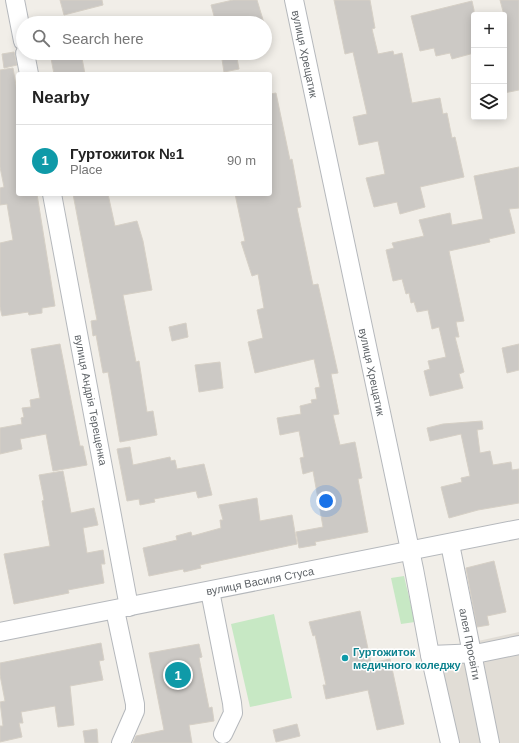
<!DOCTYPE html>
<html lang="en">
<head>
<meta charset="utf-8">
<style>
  body { margin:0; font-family:Helvetica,sans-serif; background:#f2f2f2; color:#222 }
  .controls { position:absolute; right:12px; top:12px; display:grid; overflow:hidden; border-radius:4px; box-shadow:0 2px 10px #0003 }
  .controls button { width:36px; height:36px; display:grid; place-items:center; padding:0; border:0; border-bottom:1px solid #e0e0e0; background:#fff; color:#222; font:20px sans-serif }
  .you { position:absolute; left:326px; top:501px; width:14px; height:14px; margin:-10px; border:3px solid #fff; border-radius:50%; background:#1a73e8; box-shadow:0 0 0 6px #1a73e833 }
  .badge { display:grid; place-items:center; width:26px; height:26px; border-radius:50%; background:#0f766e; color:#fff; font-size:13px; font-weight:700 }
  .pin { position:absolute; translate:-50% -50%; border:2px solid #fff; box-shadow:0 1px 4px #0006 }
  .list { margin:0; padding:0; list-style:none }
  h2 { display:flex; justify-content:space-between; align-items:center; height:52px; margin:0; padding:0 16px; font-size:17px }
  h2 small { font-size:13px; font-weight:400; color:#767676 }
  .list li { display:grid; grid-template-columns:26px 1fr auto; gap:12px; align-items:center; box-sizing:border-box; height:72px; padding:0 16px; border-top:1px solid #e0e0e0 }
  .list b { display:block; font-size:15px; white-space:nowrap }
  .list p { margin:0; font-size:13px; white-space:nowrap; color:#767676 }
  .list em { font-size:13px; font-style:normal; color:#767676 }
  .icon { flex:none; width:22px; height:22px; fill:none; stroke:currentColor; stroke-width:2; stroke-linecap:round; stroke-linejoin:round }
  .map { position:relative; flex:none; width:519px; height:743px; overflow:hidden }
  .search { position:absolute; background:#fff; box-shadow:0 2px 10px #0003; left:16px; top:16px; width:256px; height:44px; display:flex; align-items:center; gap:10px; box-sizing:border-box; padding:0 14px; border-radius:22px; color:#767676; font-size:15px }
  .panel { position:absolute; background:#fff; box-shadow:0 2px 10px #0003; left:16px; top:72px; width:256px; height:124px; border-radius:4px }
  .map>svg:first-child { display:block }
  .education { fill:#e1ddd6 }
  .green { fill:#c7e8c4 }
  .building { fill:#ccc9c5; stroke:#d6d0c6 }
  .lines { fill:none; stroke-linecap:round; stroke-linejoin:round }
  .minor-casing { stroke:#b5b8bc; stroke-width:20 }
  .minor { stroke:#fff; stroke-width:18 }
  .culture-dot { fill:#0f9aa8; stroke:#fff; stroke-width:1.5 }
  .labels { text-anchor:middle; stroke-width:3; stroke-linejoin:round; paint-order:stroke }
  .street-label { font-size:11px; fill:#5f6468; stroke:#fff }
  .culture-label { font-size:11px; font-weight:bold; fill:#0d838f; stroke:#fff; text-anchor:start }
</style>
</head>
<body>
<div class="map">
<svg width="519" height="743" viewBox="0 0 519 743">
  <rect width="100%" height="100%" fill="#f1eee8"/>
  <polygon class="education" points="519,632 519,743 458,743 437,650"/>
  <g class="green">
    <polygon points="404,576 415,622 401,624 391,578"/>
    <polygon points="274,614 292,698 250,707 231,624"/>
  </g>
  <g class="building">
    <polygon points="60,0 102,0 103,5 64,15"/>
    <polygon points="233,0 257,0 264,23 216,23 211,5"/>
    <polygon points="334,0 370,0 375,28 372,29 378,54 393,51 394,55 402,53 412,103 440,98 443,114 447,113 452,138 455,137 464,177 420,187 425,207 400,214 397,202 374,207 366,178 385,174 378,141 359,145 353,117 367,114 353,52 345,54"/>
    <polygon points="500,0 519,0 519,90 504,93 504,15"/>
    <polygon points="472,1 474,10 474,53 452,59 450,53 436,56 434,48 420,51 411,16"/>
    <polygon points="14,52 17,65 4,68 2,54"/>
    <polygon points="50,53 81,53 85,74 54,74"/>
    <polygon points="221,53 236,53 239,69 224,72"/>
    <polygon points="13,68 18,97 18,194 37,194 55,306 42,308 42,313 29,315 28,312 2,316 0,307 0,243 13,240 7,204 0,205 0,188 4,187 0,167 0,70"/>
    <polygon points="276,93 290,160 292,159 301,207 297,208 313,285 318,284 338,373 331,374 339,414 333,415 340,445 355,442 362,478 358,479 368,532 315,542 316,545 299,548 296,532 323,527 313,471 303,474 300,458 304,457 299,431 280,435 277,418 301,414 300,406 312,403 311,400 317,399 315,388 320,387 314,359 255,373 248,342 263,338 257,310 264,308 258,274 252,276 241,242 245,241 235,194 270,194 270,94"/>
    <polygon points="519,167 519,208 509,209 515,233 489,239 490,242 449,251 464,321 456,322 459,337 455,337 464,372 459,374 463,388 430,396 424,371 430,369 428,361 446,357 439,327 432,329 428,310 417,312 414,302 411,303 409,293 406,294 402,279 393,281 386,250 394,248 392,243 424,236 419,220 450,213 452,225 483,219 474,176"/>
    <polygon points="73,194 108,194 115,226 137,221 143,241 152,290 123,295 136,362 139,361 147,412 153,411 157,435 120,442 108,372 103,373 96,335 93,336 91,321 97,320"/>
    <polygon points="186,323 188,337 172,341 169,327"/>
    <polygon points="60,344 80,446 83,446 87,465 53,471 46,434 20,439 22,449 0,454 0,428 22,424 21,418 24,417 22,408 31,407 30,400 40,398 31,349"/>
    <polygon points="519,344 519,370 507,373 502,348"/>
    <polygon points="220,362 223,388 199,392 195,365"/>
    <polygon points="482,421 483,429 477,430 480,453 490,451 493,465 511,462 512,470 519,469 519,503 478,510 449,518 441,487 462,482 461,478 470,476 461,434 430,441 427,428 443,424"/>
    <polygon points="130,447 133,465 170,457 171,461 175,460 177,469 204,464 212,495 198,498 196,491 154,499 155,502 140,505 139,499 127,501 117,449"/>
    <polygon points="63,471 71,513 94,508 98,525 83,528 87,553 103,550 105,564 101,564 104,583 68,590 69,593 14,604 4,554 50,546 42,501 44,500 39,475"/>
    <polygon points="257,498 260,521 292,515 297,544 200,565 201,568 184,572 183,569 149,576 143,548 177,540 176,536 191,532 192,536 221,528 220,520 223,520 219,505"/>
    <polygon points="494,561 506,612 487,616 489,625 477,627 466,568"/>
    <polygon points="360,611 371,663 390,659 404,724 377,730 368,690 326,699 323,685 326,685 315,635 313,636 309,622"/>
    <polygon points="101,643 104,660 99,661 103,680 70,686 74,725 58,727 55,706 21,712 23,723 19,723 22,737 0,742 0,726 3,726 0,702 5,701 0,675 0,663"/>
    <polygon points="199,644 202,657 199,658 209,708 212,707 214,721 189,725 192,743 133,743 136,736 164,730 149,653"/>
    <polygon points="297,724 300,736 276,742 273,730"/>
    <polygon points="97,729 98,743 85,743 83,731"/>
  </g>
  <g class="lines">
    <defs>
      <g id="minor">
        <polyline points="15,0 23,41"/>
        <polyline points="294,0 414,569 430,655 450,743"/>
        <polyline points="25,53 29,74"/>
        <polyline points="52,194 129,607"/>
        <polyline points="450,544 490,743"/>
        <polyline points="210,591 232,703 233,713 223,734"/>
        <polyline points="115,610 135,704 135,711 121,743"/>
        <polyline points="0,632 519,529"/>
        <polyline points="430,655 480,653 519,645"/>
      </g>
    </defs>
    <use href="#minor" class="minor-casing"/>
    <use href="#minor" class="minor"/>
  </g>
  <circle class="culture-dot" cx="345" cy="658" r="4"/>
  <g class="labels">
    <g class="street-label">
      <text transform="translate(305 54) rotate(78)" y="4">вулиця Хрещатик</text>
      <text transform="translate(372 372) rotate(78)" y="4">вулиця Хрещатик</text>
      <text transform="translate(91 400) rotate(79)" y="4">вулиця Андрія Терещенка</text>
      <text transform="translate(260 581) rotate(-11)" y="4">вулиця Василя Стуса</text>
      <text transform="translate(470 644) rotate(79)" y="4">алея Просвіти</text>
    </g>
    <g class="culture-label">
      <text x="353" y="656">Гуртожиток<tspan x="353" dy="13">медичного коледжу</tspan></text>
    </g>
  </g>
</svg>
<div class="controls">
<button>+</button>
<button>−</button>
<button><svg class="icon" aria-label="layers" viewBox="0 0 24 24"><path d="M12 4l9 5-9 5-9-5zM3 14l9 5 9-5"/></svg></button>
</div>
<div class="you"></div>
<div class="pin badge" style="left:178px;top:675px;background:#0f9aa8">1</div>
<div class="search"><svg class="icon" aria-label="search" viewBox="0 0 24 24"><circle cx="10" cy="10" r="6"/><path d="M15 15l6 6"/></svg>Search here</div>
<section class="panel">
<h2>Nearby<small></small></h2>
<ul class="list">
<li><span class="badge" style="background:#0f9aa8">1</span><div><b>Гуртожиток №1</b><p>Place</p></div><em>90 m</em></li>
</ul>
</section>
</div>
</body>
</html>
